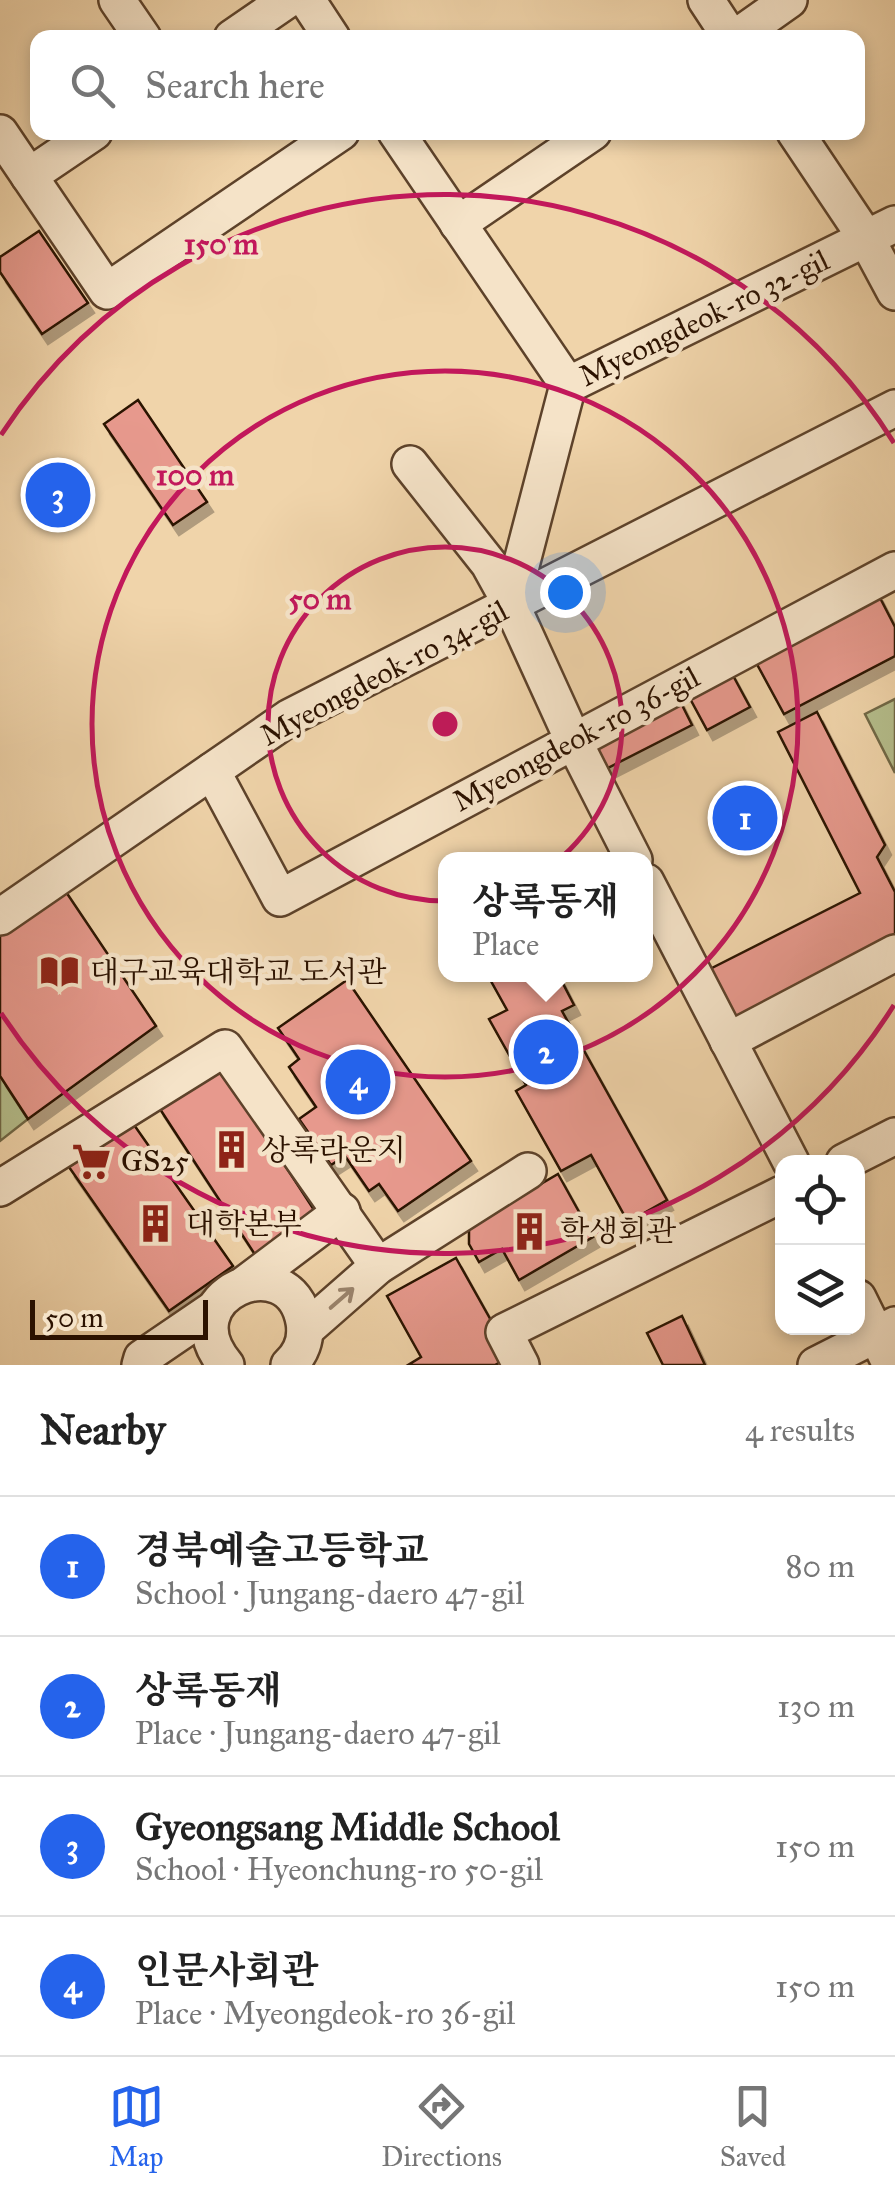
<!DOCTYPE html>
<html lang="en">
<head>
<meta charset="utf-8">
<style>
  body { margin:0; font-family:"IM FELL Great Primer","Noto Serif KR",serif; background:#f2f2f2; color:#222 }
  .controls { position:absolute; right:30px; bottom:30px; display:grid; overflow:hidden; border-radius:20px; box-shadow:0 5px 15px #0003 }
  .controls button { width:90px; height:90px; display:grid; place-items:center; padding:0; border:0; border-bottom:2px solid #e0e0e0; background:#fff; color:#222; font:50px sans-serif }
  .scale { position:absolute; left:30px; bottom:25px; width:178px; box-sizing:border-box; padding-left:10px; border:5px solid #2c1200; border-top:0; font-size:28px; line-height:35px; white-space:nowrap; color:#2c1200; -webkit-text-stroke:8px #f5e3c8; paint-order:stroke }
  .you { position:absolute; left:565px; top:592px; width:35px; height:35px; margin:-25px; border:8px solid #fff; border-radius:50%; background:#1a73e8; box-shadow:0 0 0 15px #1a73e833 }
  .badge { display:grid; place-items:center; width:65px; height:65px; border-radius:50%; background:#2563eb; color:#fff; font-size:32px; font-weight:700 }
  .pin { position:absolute; translate:-50% -50%; border:5px solid #fff; box-shadow:0 2px 10px #0006 }
  .popup { position:absolute; left:438px; top:852px; width:215px; height:130px; box-sizing:border-box; display:grid; place-content:center; border-radius:20px; background:#fff; filter:drop-shadow(0 2px 8px #0005); font-size:32px; white-space:nowrap; color:#767676 }
  .popup b { font-size:38px; color:#222 }
  .popup::after { content:''; position:absolute; left:50%; top:100%; margin-left:-20px; border:20px solid transparent; border-top-color:#fff }
  .list { margin:0; padding:0; list-style:none }
  h2 { display:flex; justify-content:space-between; align-items:center; height:130px; margin:0; padding:0 40px; font-size:42px }
  h2 small { font-size:32px; font-weight:400; color:#767676 }
  .list li { display:grid; grid-template-columns:65px 1fr auto; gap:30px; align-items:center; box-sizing:border-box; height:140px; padding:0 40px; border-top:2px solid #e0e0e0 }
  .list b { display:block; font-size:38px; white-space:nowrap }
  .list p { margin:0; font-size:32px; white-space:nowrap; color:#767676 }
  .list em { font-size:32px; font-style:normal; color:#767676 }
  .icon { flex:none; width:55px; height:55px; fill:none; stroke:currentColor; stroke-width:2; stroke-linecap:round; stroke-linejoin:round }
  .map { position:relative; flex:none; width:895px; height:1365px; overflow:hidden }
  .search { position:absolute; background:#fff; box-shadow:0 5px 15px #0003; left:30px; right:30px; top:30px; height:110px; display:flex; align-items:center; gap:25px; box-sizing:border-box; padding:0 35px; border-radius:20px; color:#767676; font-size:38px }
  .sheet { height:690px; background:#fff }
  nav { display:flex; justify-content:space-around; align-items:center; box-sizing:border-box; height:140px; border-top:2px solid #e0e0e0; background:#fff; font-size:28px; color:#767676 }
  nav a { display:grid; justify-items:center; gap:5px }
  nav .on { color:#2563eb }
  .map>svg:first-child { display:block }
  .green { fill:#b5be8c; stroke:#706846; stroke-width:2.5 }
  .building { fill:#e7998d; stroke:#2c1200; stroke-width:2.5; filter:url(#shadow) }
  .lines { fill:none; stroke-linecap:round; stroke-linejoin:round }
  .minor-casing { stroke:#5d422a; stroke-width:40 }
  .minor { stroke:#f5e3c8; stroke-width:35 }
  .oneway { stroke:#9b856e }
  .ring { fill:none; stroke:#c2185b; stroke-width:5 }
  .labels { text-anchor:middle; stroke-width:9; stroke-linejoin:round; paint-order:stroke }
  .street-label { font-size:30px; fill:#2c1200; stroke:#f5e3c8 }
  .poi-label { font-size:30px; fill:#2c1200; stroke:#f5e3c8; text-anchor:start }
  .centre { fill:#c2185b; stroke:#f5e3c8; stroke-width:5 }
  .ring-label { font-size:30px; text-anchor:middle; font-weight:bold; fill:#c2185b; stroke:#f5e3c8; stroke-width:9; stroke-linejoin:round; paint-order:stroke }
</style>
</head>
<body>
<div class="map">
<svg width="895" height="1365" viewBox="0 0 895 1365">
  <defs>
    <filter id="shadow"><feDropShadow dx="6" dy="10" stdDeviation="0" flood-color="#0004"/></filter>
  </defs>
  <rect width="100%" height="100%" fill="#f0d4aa"/>
  <filter id="stains"><feTurbulence type="fractalNoise" baseFrequency=".002" numOctaves="4"/><feColorMatrix values="0 0 0 0 .2 0 0 0 0 .09 0 0 0 0 .02 0 0 0 .5 -.17"/></filter>
  <radialGradient id="worn" r=".72"><stop offset=".6" stop-color="#630" stop-opacity="0"/><stop offset="1" stop-color="#630" stop-opacity=".3"/></radialGradient>
  <g class="green">
    <polygon points="895,699 895,773 865,714"/>
    <polygon points="0,1076 28,1119 0,1141"/>
  </g>
  <g class="building">
    <polygon points="39,231 88,303 42,334 0,272 0,257"/>
    <polygon points="138,400 207,502 173,525 104,424"/>
    <polygon points="877,592 895,627 895,656 784,714 753,657"/>
    <polygon points="730,670 750,707 707,730 687,693"/>
    <polygon points="677,695 692,725 598,773 583,743"/>
    <polygon points="817,712 885,845 877,857 895,892 895,937 735,1019 710,969 860,893 778,732"/>
    <polygon points="56,877 156,1026 28,1119 0,1076 0,917"/>
    <polygon points="487,974 558,974 574,1005 562,1011 667,1200 628,1222 591,1155 561,1171 516,1091 526,1085 489,1019 507,1010"/>
    <polygon points="347,980 471,1161 398,1211 379,1184 369,1191 345,1156 331,1165 299,1119 316,1107 289,1067 299,1059 278,1028"/>
    <polygon points="220,1066 318,1216 256,1256 158,1106"/>
    <polygon points="132,1122 233,1266 169,1311 69,1167"/>
    <polygon points="558,1174 593,1237 519,1280 502,1249 479,1262 469,1244 469,1226"/>
    <polygon points="456,1258 511,1356 495,1365 408,1365 421,1357 387,1296"/>
    <polygon points="682,1316 705,1365 663,1365 647,1333"/>
  </g>
  <g class="lines">
    <defs>
      <g id="minor">
        <polyline points="117,0 143,38"/>
        <polyline points="307,0 332,38"/>
        <polyline points="706,0 731,38"/>
        <polyline points="232,38 287,0"/>
        <polyline points="735,38 789,0"/>
        <polyline points="396,132 568,385 511,604"/>
        <polyline points="795,132 866,238 895,292"/>
        <polyline points="0,133 107,291 341,132"/>
        <polyline points="29,176 94,132"/>
        <polyline points="458,224 593,132"/>
        <polyline points="568,385 895,224"/>
        <polyline points="410,464 489,564 511,604 573,740 634,860"/>
        <polyline points="212,771 280,898 895,570"/>
        <polyline points="646,882 791,1162"/>
        <polyline points="0,917 290,717 895,408"/>
        <polyline points="728,1041 895,953"/>
        <polyline points="844,1162 895,1136"/>
        <polyline points="0,1188 225,1048 378,1266"/>
        <polyline points="245,1284 342,1211"/>
        <polyline points="858,1298 891,1365"/>
        <polyline points="305,1330 378,1266 528,1171"/>
        <polyline points="140,1365 142,1358 214,1309"/>
        <path d="M226 1365C167 1296 290 1243 304 1322 307 1339 301 1354 289 1365"/>
        <polyline points="521,1365 504,1332 782,1194"/>
        <polyline points="816,1365 895,1325"/>
      </g>
    </defs>
    <use href="#minor" class="minor-casing"/>
    <use href="#minor" class="minor"/>
  </g>
  <defs><path id="oneway-shaft" d="M-6 0H5M1.5-3L5.5 0L1.5 3" fill="none" stroke-width="1.6" stroke-linecap="round" stroke-linejoin="round" transform="scale(2.5)"/></defs>
  <use class="oneway" href="#oneway-shaft" transform="translate(342 1298) rotate(-41)"/>
  <g class="ring">
    <circle cx="445" cy="724" r="177"/>
    <circle cx="445" cy="724" r="353"/>
    <path d="M894 1005A530 530 0 0 1 1 1013M1 435A530 530 0 0 1 894 443"/>
  </g>
  <defs>
    <symbol id="library-bare" viewBox="-9 -9 18 18"><path d="M-6-4Q-3-5.5-.7-3.5V5Q-3 3-6 4ZM6-4Q3-5.5 .7-3.5V5Q3 3 6 4Z" fill="#8f2418" stroke="#f5e3c8" stroke-width="2.5" paint-order="stroke"/></symbol>
    <symbol id="building-bare" viewBox="-9 -9 18 18"><path d="M-4-6H4V6H1V3H-1V6H-4ZM-2.5-4.3h1.7v1.8h-1.7ZM.8-4.3h1.7v1.8H.8ZM-2.5-1h1.7V.8h-1.7ZM.8-1h1.7V.8H.8Z" fill="#8f2418" stroke="#f5e3c8" stroke-width="2.5" paint-order="stroke"/></symbol>
    <symbol id="supermarket-bare" viewBox="-9 -9 18 18"><path d="M-6-5.5h2.5l.6 2H6L4.5 2H-2.5L-4.4-4H-6ZM-1.5 3.2a1.3 1.3 0 1 0 .1 0ZM3 3.2a1.3 1.3 0 1 0 .1 0Z" fill="#8f2418" stroke="#f5e3c8" stroke-width="2.5" paint-order="stroke"/></symbol>
  </defs>
  <g fill-rule="evenodd">
    <use href="#library-bare" x="32" y="944" width="55" height="55"/>
    <use href="#building-bare" x="204" y="1122" width="55" height="55"/>
    <use href="#supermarket-bare" x="64" y="1134" width="55" height="55"/>
    <use href="#building-bare" x="128" y="1196" width="55" height="55"/>
    <use href="#building-bare" x="502" y="1204" width="55" height="55"/>
  </g>
  <g class="labels">
    <g class="street-label">
      <text transform="translate(704 318) rotate(-26)" y="10">Myeongdeok-ro 32-gil</text>
      <text transform="translate(384 673) rotate(-28)" y="10">Myeongdeok-ro 34-gil</text>
      <text transform="translate(576 739) rotate(-28)" y="10">Myeongdeok-ro 36-gil</text>
    </g>
    <g class="poi-label">
      <text x="90" y="982">대구교육대학교 도서관</text>
      <text x="261" y="1160">상록라운지</text>
      <text x="121" y="1171">GS25</text>
      <text x="186" y="1234">대학본부</text>
      <text x="560" y="1241">학생회관</text>
    </g>
  </g>
  <circle cx="445" cy="724" r="15" class="centre"/>
  <g class="ring-label">
    <text x="221" y="254">150 m</text>
    <text x="195" y="485">100 m</text>
    <text x="320" y="609">50 m</text>
  </g>
  <rect width="100%" height="100%" filter="url(#stains)"/>
  <rect width="100%" height="100%" fill="url(#worn)"/>
</svg>
<div class="controls">
<button><svg class="icon" aria-label="locate" viewBox="0 0 24 24"><circle cx="12" cy="12" r="6"/><path d="M12 2v4M12 18v4M2 12h4M18 12h4"/></svg></button>
<button><svg class="icon" aria-label="layers" viewBox="0 0 24 24"><path d="M12 4l9 5-9 5-9-5zM3 14l9 5 9-5"/></svg></button>
</div>
<div class="scale">50 m</div>
<div class="you"></div>
<div class="pin badge" style="left:745px;top:818px">1</div>
<div class="pin badge" style="left:546px;top:1052px">2</div>
<div class="popup"><b>상록동재</b>Place</div>
<div class="pin badge" style="left:58px;top:495px">3</div>
<div class="pin badge" style="left:358px;top:1082px">4</div>
<div class="search"><svg class="icon" aria-label="search" viewBox="0 0 24 24"><circle cx="10" cy="10" r="6"/><path d="M15 15l6 6"/></svg>Search here</div>
</div>
<section class="sheet">
<h2>Nearby<small>4 results</small></h2>
<ul class="list">
<li><span class="badge">1</span><div><b>경북예술고등학교</b><p>School · Jungang-daero 47-gil</p></div><em>80 m</em></li>
<li><span class="badge">2</span><div><b>상록동재</b><p>Place · Jungang-daero 47-gil</p></div><em>130 m</em></li>
<li><span class="badge">3</span><div><b>Gyeongsang Middle School</b><p>School · Hyeonchung-ro 50-gil</p></div><em>150 m</em></li>
<li><span class="badge">4</span><div><b>인문사회관</b><p>Place · Myeongdeok-ro 36-gil</p></div><em>150 m</em></li>
</ul>
</section>
<nav>
<a class="on"><svg class="icon" aria-label="map" viewBox="0 0 24 24"><path d="M3 6l6-2 6 2 6-2v14l-6 2-6-2-6 2zM9 4v14M15 6v14"/></svg>Map</a>
<a><svg class="icon" aria-label="directions" viewBox="0 0 24 24"><path d="M12 3l9 9-9 9-9-9zM9 14v-3h6M13 9l2 2-2 2"/></svg>Directions</a>
<a><svg class="icon" aria-label="saved" viewBox="0 0 24 24"><path d="M7 4h10v16l-5-4-5 4z"/></svg>Saved</a>
</nav>
</body>
</html>
